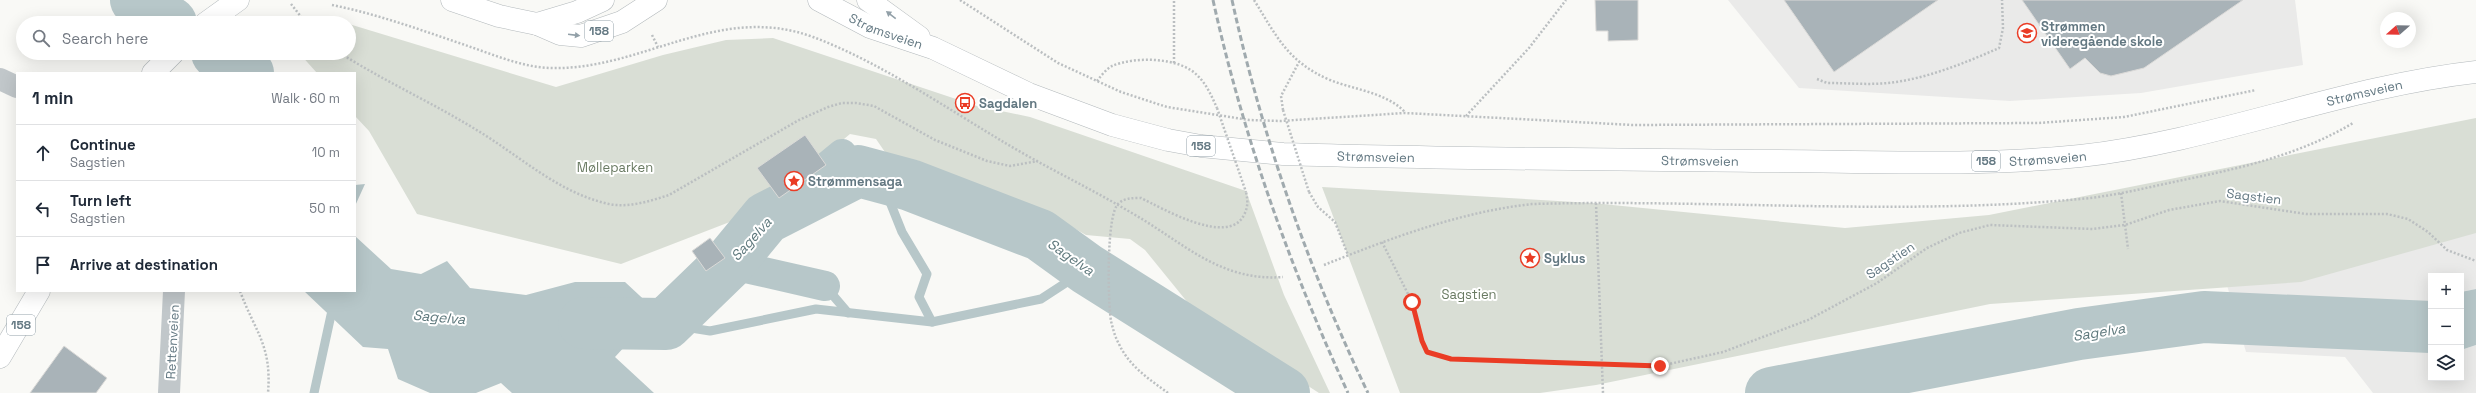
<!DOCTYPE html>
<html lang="en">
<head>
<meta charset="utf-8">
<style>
  body { margin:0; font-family:"Space Grotesk",sans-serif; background:#f2f2f3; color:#1f2937 }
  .controls { position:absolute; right:12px; bottom:12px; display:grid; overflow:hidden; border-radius:0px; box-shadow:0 4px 16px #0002 }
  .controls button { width:36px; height:36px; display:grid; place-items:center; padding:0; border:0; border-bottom:1px solid #e0e1e3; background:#fff; color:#1f2937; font:20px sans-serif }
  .compass { position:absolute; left:2380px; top:12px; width:36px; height:36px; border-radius:50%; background:#fff; box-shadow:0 4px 16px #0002; rotate:250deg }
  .stop { position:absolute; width:12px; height:12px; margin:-9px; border:3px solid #ea3c25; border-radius:50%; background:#fff }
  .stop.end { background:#ea3c25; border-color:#fff; box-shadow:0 1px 4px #0008 }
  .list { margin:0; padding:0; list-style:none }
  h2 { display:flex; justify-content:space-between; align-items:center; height:52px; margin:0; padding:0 16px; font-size:17px }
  h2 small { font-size:13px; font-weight:400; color:#747a83 }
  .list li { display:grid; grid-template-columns:26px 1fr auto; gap:12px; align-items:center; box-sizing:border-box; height:56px; padding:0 16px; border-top:1px solid #e0e1e3 }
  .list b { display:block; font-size:15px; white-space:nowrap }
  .list p { margin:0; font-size:13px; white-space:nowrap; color:#747a83 }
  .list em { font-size:13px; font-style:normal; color:#747a83 }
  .icon { flex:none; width:22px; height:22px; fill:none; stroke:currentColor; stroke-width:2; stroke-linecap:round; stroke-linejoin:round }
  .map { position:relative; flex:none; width:2476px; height:393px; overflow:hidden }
  .search { position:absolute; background:#fff; box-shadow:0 4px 16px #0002; left:16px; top:16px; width:340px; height:44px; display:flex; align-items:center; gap:10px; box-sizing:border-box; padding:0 14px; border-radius:22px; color:#747a83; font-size:15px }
  .panel { position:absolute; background:#fff; box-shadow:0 4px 16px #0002; left:16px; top:72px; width:340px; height:220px; border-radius:0px }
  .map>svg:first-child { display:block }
  .built { fill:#eaeae9 }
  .green { fill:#d9ded5 }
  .water { fill:#b7c7c9 }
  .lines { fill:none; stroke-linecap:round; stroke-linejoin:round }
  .stream { stroke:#b7c7c9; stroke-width:9 }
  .canal { stroke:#b7c7c9; stroke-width:30 }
  .river { stroke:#b7c7c9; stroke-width:52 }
  .building { fill:#a9b3b8; stroke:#dbdad8 }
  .primary-casing { stroke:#b3b9bc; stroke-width:23 }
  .path { stroke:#bbbfc1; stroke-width:2.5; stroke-dasharray:2 2; stroke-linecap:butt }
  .minor { stroke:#c1c7ca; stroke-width:22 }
  .primary { stroke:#fff; stroke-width:22 }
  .rail { stroke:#a0aaae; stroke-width:3; stroke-dasharray:6 3; stroke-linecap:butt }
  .path-bridge { stroke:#bbbfc1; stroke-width:2.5; stroke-dasharray:2 2; stroke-linecap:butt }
  .oneway { fill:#92a0a8 }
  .route { stroke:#ea3c25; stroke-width:5 }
  .labels { text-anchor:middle; stroke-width:4; stroke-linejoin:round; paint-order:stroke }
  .shield { fill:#fff; stroke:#92a0a8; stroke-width:1 }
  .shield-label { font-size:12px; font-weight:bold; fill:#637882 }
  .poi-label { font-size:13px; font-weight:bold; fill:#637882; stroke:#fff; text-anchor:start }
  .street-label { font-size:13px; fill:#637882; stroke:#fff }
  .park-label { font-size:13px; fill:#697a62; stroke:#fff }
  .water-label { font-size:14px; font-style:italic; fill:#5e787c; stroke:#fff }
</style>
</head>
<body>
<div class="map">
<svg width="2476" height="393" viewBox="0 0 2476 393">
  <rect width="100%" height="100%" fill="#f9f9f6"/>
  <g class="built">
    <polygon points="1728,0 2295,0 2303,65 2141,93 2010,101 1799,88"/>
    <polygon points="2203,201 2476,215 2476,289 2461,292 2461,276 2431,276 2431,378 2461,378 2461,350 2476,345 2476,393 2373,393 2345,357 2246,352"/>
  </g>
  <g class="green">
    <polygon points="321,16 345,23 287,23"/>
    <polygon points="349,24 556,87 663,55 726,40 773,38 977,106 1030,117 1246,191 1284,295 1330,393 1319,393 1197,314 1145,250 1130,239 1086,235 1049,214 1028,216 998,205 950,182 934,183 887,155 876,139 850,134 838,144 842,150 779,203 621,264 417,214 369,131 355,116 355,73 317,73 299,53 349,53"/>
    <polygon points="2476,118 2476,233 2301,282 1990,304 1596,385 1540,393 1400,393 1322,187 1592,203 1845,228 1989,215"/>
  </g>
  <g class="water">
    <polygon points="365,184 355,206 355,185"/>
    <polygon points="355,236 391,269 421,274 447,261 470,288 526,295 575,282 625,282 653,308 658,346 627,344 615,357 654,393 512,393 501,383 476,393 430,393 398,379 388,349 363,347 304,291 355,291"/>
    <polygon points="2476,289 2476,345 2461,350 2461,292"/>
  </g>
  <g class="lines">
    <g class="stream">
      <polyline points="880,177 902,232 927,274 919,297 932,322"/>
      <polyline points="825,286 848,313"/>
      <polyline points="666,324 710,331 816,309 932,322 1041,299 1087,269"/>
      <polyline points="314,393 331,315 351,291"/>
    </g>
    <g class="canal">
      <polyline points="814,177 842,154"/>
      <polyline points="728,264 825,286"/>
    </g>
    <g class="river">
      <polyline points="136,0 171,23"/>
      <polyline points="217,53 248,73"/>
      <polyline points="584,323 666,324 728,264 766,218 858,171 910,185 1040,235 1087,269 1284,393"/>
      <polyline points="1771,393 2079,334 2204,317 2431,327"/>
    </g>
  </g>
  <g class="building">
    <polygon points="1595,0 1638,0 1638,40 1608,41 1608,31 1596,31"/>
    <polygon points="1784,0 1938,0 1834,72"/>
    <polygon points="2022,0 2243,0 2144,68 2111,76 2100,73 2085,58 2070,69"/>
    <polygon points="805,135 826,165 779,198 757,168"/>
    <polygon points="710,238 725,258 706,271 692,251"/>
    <polygon points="64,346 107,378 96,393 30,393"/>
  </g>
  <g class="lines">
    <defs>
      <g id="primary">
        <polyline points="452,0 499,16 537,24 560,34 581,36 622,22 656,0"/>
        <path id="s1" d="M819 0 870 27 933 48 1029 94 1112 125 1168 140 1201 146 1283 154C1440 159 1597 159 1754 161 1863 161 1972 167 2080 156 2215 141 2341 87 2476 72"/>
        <polyline points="868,0 919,37"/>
        <polyline points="206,23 238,0"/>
        <polyline points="537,24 577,12 603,0"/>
        <polyline points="153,73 173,53"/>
        <polyline points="0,357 39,291"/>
      </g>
    </defs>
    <use href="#primary" class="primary-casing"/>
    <g class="path">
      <polyline points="960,0 1058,63 1121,92 1167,107 1249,120 1280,121 1405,113 1633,125 2038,123 2124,117 2256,90"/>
      <path d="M1254 0C1277 37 1288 62 1330 80 1355 90 1385 92 1405 112"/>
      <polyline points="291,4 306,23"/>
      <path d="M332 5C377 14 421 30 465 45 492 54 521 67 550 68 642 71 718 2 813 37 880 62 946 108 1007 144 1047 168 1090 188 1130 212 1182 241 1219 282 1283 277"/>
      <polyline points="652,35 658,47"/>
      <path d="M340 53C384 81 431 102 475 129 519 155 558 193 609 204 629 208 650 201 669 195L799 120 828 107 842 103H856L874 106 935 140 987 161 1010 166 1038 161"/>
      <polyline points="1174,63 1174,0"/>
      <path d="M1817 79 1827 83C1847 83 1868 85 1888 83 1926 79 1965 63 1999 48L2003 28 2002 0"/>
      <path d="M1097 81C1101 76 1106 69 1112 66 1136 56 1180 57 1198 76 1207 85 1212 97 1217 108"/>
      <polyline points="1283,110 1281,96 1299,62"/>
      <polyline points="1466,116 1529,48 1566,0"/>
      <polyline points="1309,192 1318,207 1335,222 1348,255"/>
      <polyline points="2121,193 2128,249"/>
      <polyline points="1596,203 1603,393"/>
      <polyline points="1382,242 1412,302 1422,341 1427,352 1451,359 1660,366 1723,352 1808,320 1877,283 1927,248 1959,233 1990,225 2093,229 2125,225 2169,210 2220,201 2306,214 2387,214 2408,219 2428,232 2447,250 2476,261"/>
      <path d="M1324 265C1391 238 1460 212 1532 204 1715 199 1898 216 2080 199 2115 196 2149 187 2183 180 2242 168 2301 154 2353 123"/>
      <path d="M240 291C255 332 272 345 268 393"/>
      <path d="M1168 393C1149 379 1129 366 1119 344 1115 337 1113 329 1111 321 1108 303 1106 216 1118 204 1124 198 1132 198 1141 198 1162 208 1228 247 1244 215 1248 207 1248 201 1246 192"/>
    </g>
    <g class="minor">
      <polyline points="0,79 17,87"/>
      <polyline points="169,393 174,291"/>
    </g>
    <use href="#primary" class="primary"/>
    <g class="rail">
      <path d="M1213 0C1243 136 1290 267 1348 393"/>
      <path d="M1232 0C1262 136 1308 268 1368 393"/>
    </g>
    <g class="path-bridge">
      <polyline points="1217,108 1246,192"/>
      <polyline points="1283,110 1309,192"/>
    </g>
  </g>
  <defs><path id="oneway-solid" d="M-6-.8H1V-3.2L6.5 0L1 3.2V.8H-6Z"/></defs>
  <g class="oneway">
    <use href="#oneway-solid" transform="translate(891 15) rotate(-142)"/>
    <use href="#oneway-solid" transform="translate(574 35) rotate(7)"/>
  </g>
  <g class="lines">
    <polyline class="route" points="1412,302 1422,341 1427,352 1451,359 1660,366"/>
  </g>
  <defs>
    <symbol id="school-ring" viewBox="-11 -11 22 22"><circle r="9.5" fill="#fff" stroke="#ea3c25" stroke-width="1.5"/><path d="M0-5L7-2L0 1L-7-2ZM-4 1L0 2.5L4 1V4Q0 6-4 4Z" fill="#ea3c25"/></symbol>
    <symbol id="bus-ring" viewBox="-11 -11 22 22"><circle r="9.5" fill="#fff" stroke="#ea3c25" stroke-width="1.5"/><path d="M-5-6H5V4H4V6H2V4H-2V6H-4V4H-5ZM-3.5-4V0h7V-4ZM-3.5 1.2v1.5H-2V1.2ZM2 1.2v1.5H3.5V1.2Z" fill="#ea3c25"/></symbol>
    <symbol id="sight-ring" viewBox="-11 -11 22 22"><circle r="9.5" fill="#fff" stroke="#ea3c25" stroke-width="1.5"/><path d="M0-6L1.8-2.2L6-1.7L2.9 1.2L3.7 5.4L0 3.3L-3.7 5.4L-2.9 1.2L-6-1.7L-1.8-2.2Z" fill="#ea3c25"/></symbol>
  </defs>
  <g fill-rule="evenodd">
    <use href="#school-ring" x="2016" y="22" width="22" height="22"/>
    <use href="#bus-ring" x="954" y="92" width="22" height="22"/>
    <use href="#sight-ring" x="783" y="170" width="22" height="22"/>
    <use href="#sight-ring" x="1519" y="247" width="22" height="22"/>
  </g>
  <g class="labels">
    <g class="shield">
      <rect x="585" y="21" width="28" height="20" rx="3"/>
      <rect x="1187" y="136" width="28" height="20" rx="3"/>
      <rect x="1972" y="151" width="28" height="20" rx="3"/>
      <rect x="7" y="315" width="28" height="20" rx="3"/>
    </g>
    <g class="shield-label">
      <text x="599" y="35">158</text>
      <text x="1201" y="150">158</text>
      <text x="1986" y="165">158</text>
      <text x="21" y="329">158</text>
    </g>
    <g class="poi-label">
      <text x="2041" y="31">Strømmen<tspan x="2041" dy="15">videregående skole</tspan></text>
      <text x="979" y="108">Sagdalen</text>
      <text x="808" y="186">Strømmensaga</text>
      <text x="1544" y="263">Syklus</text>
    </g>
    <g class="street-label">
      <text dy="5" stroke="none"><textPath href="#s1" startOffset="74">Strømsveien</textPath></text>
      <text dy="5" stroke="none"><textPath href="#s1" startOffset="1582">Strømsveien</textPath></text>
      <text dy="5" stroke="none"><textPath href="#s1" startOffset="586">Strømsveien</textPath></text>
      <text dy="5" stroke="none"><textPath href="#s1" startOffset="1258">Strømsveien</textPath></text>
      <text dy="5" stroke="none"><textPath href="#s1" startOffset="910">Strømsveien</textPath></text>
      <text transform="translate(2254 196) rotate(7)" y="5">Sagstien</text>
      <text transform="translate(1890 260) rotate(-34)" y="5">Sagstien</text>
      <text transform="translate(172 342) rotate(-87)" y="5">Rettenveien</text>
    </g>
    <g class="park-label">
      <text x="615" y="172">Mølleparken</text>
      <text x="1469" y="299">Sagstien</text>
    </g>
    <g class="water-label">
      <text transform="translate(751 239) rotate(-48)" y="5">Sagelva</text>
      <text transform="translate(1071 257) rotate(35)" y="5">Sagelva</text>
      <text transform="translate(439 317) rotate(5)" y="5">Sagelva</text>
      <text transform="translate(2099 332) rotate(-9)" y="5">Sagelva</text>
    </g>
  </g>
</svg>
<div class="controls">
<button>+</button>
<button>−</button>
<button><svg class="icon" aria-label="layers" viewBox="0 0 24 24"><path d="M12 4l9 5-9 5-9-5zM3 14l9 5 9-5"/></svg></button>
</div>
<svg class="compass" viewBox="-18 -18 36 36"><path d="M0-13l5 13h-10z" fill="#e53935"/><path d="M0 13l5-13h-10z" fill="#747a83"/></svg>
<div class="stop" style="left:1412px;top:302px"></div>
<div class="stop end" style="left:1660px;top:366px"></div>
<div class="search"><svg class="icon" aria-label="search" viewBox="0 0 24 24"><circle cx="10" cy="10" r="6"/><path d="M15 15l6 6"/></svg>Search here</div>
<section class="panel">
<h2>1 min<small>Walk · 60 m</small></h2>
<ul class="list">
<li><svg class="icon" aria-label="ahead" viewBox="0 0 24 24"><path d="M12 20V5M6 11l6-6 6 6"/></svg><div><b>Continue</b><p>Sagstien</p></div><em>10 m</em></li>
<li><svg class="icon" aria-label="left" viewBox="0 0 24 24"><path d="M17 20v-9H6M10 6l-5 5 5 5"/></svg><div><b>Turn left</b><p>Sagstien</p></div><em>50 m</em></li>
<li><svg class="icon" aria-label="arrive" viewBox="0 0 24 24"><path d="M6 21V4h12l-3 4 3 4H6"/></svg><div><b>Arrive at destination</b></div></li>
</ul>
</section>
</div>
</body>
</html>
